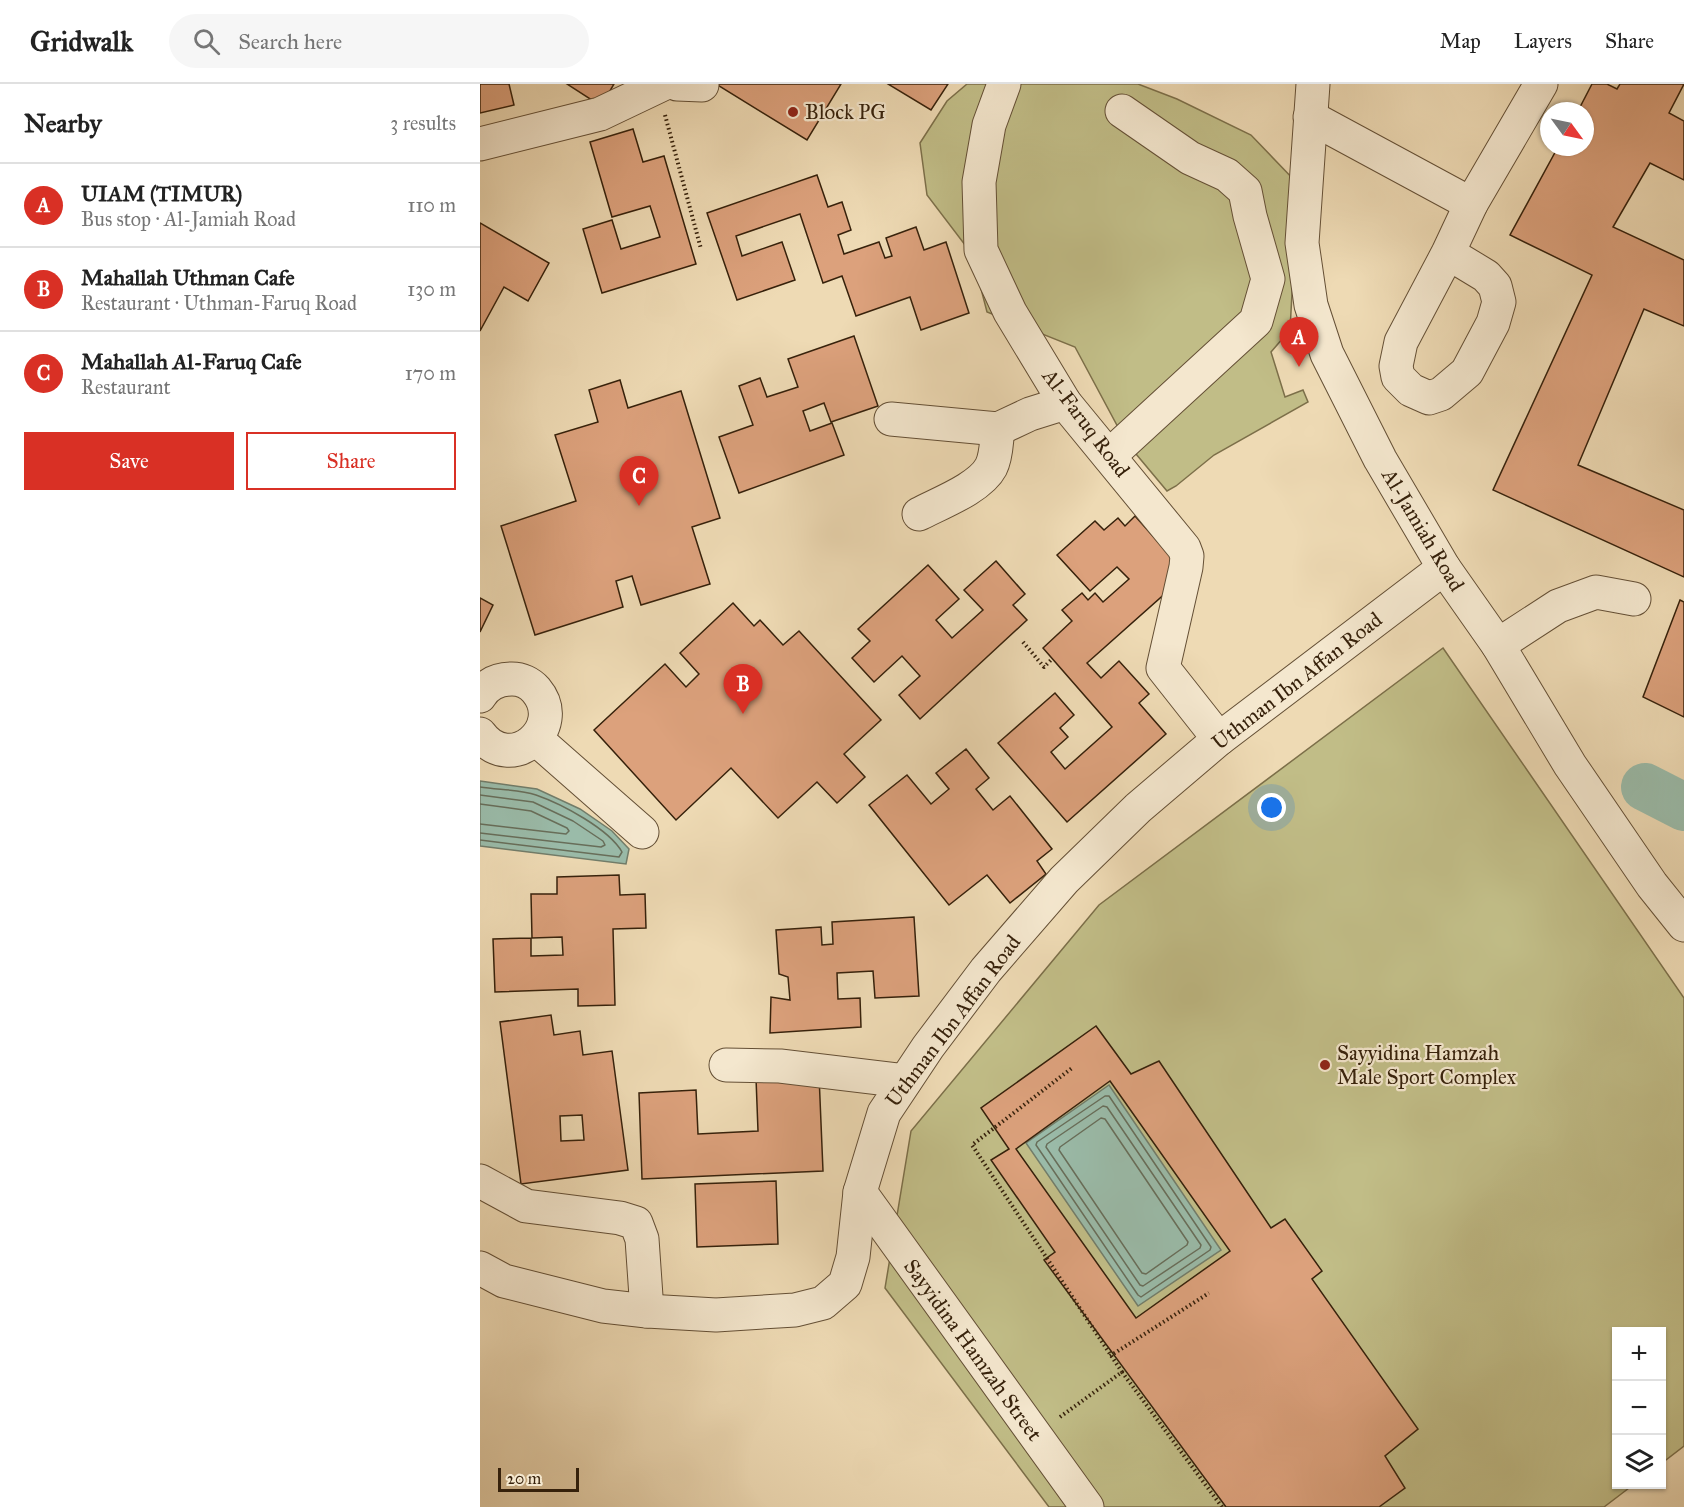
<!DOCTYPE html>
<html lang="en">
<head>
<meta charset="utf-8">
<style>
  body { margin:0; font-family:"IM FELL Great Primer",serif; background:#f6f6f6; color:#222 }
  .controls { position:absolute; right:18px; bottom:18px; display:grid; overflow:hidden; border-radius:0px; box-shadow:0 2px 4px #0004 }
  .controls button { width:54px; height:54px; display:grid; place-items:center; padding:0; border:0; border-bottom:2px solid #e0e0e0; background:#fff; color:#222; font:30px sans-serif }
  .compass { position:absolute; left:1060px; top:18px; width:54px; height:54px; border-radius:50%; background:#fff; box-shadow:0 2px 4px #0004; rotate:123deg }
  .scale { position:absolute; left:18px; bottom:15px; width:81px; box-sizing:border-box; padding-left:6px; border:3px solid #36210b; border-top:0; font-size:16px; line-height:21px; white-space:nowrap; color:#36210b; -webkit-text-stroke:4px #f4e7ce; paint-order:stroke }
  .you { position:absolute; left:792px; top:724px; width:21px; height:21px; margin:-15px; border:4px solid #fff; border-radius:50%; background:#1a73e8; box-shadow:0 0 0 9px #1a73e833 }
  .badge { display:grid; place-items:center; width:39px; height:39px; border-radius:50%; background:#d93025; color:#fff; font-size:20px; font-weight:700 }
  .pin { position:absolute; translate:-50% -50px; filter:drop-shadow(0 2px 3px #0008) }
  .pin::after { content:''; position:absolute; top:32px; width:21px; height:18px; background:inherit; clip-path:polygon(0 0,100% 0,50% 100%) }
  .list { margin:0; padding:0; list-style:none }
  h2 { display:flex; justify-content:space-between; align-items:center; height:78px; margin:0; padding:0 24px; font-size:26px }
  h2 small { font-size:20px; font-weight:400; color:#767676 }
  .list li { display:grid; grid-template-columns:39px 1fr auto; gap:18px; align-items:center; box-sizing:border-box; height:84px; padding:0 24px; border-top:2px solid #e0e0e0 }
  .list b { display:block; font-size:22px; white-space:nowrap }
  .list p { margin:0; font-size:20px; white-space:nowrap; color:#767676 }
  .list em { font-size:20px; font-style:normal; color:#767676 }
  .actions { display:flex; gap:12px; padding:18px 24px }
  .actions a { flex:1; padding:14px 0; border:2px solid #d93025; border-radius:0px; text-align:center; font-size:21px; color:#d93025 }
  .actions .main { background:#d93025; color:#fff }
  .icon { flex:none; width:33px; height:33px; fill:none; stroke:currentColor; stroke-width:2; stroke-linecap:round; stroke-linejoin:round }
  .map { position:relative; flex:none; width:1204px; height:1423px; overflow:hidden }
  header { display:flex; align-items:center; gap:36px; box-sizing:border-box; height:84px; padding:0 30px; background:#fff; border-bottom:2px solid #e0e0e0 }
  header strong { font-size:28px }
  nav { display:flex; gap:33px; margin-inline-start:auto; font-size:21px }
  .search { width:420px; height:54px; background:#f6f6f6; display:flex; align-items:center; gap:15px; box-sizing:border-box; padding:0 21px; border-radius:33px; color:#767676; font-size:22px }
  main { display:flex }
  aside { flex:1; background:#fff }
  .map>svg:first-child { display:block }
  .green { fill:#c1bd87; stroke:#7c6f49; stroke-width:1.5 }
  .water { fill:#9abba9; stroke:#727d6a; stroke-width:1.5 }
  .lines { fill:none; stroke-linecap:round; stroke-linejoin:round }
  .shore { stroke:#686e5a; stroke-width:1.5 }
  .river { stroke:#9abba9; stroke-width:48 }
  .building { fill:#dca17c; stroke:#36210b; stroke-width:1.5; fill-rule:evenodd }
  .minor-casing { stroke:#644f35; stroke-width:35 }
  .path { stroke:#36210b; stroke-width:4; stroke-dasharray:1.5 3; stroke-linecap:butt }
  .minor { stroke:#f4e7ce; stroke-width:33 }
  .poi-dot { fill:#8f2418; stroke:#f4e7ce; stroke-width:2 }
  .labels { text-anchor:middle; stroke-width:4.5; stroke-linejoin:round; paint-order:stroke }
  .poi-label { font-size:21px; fill:#36210b; stroke:#f4e7ce; text-anchor:start }
  .street-label { font-size:21px; fill:#36210b; stroke:#f4e7ce }
</style>
</head>
<body>
<header>
<strong>Gridwalk</strong>
<div class="search"><svg class="icon" aria-label="search" viewBox="0 0 24 24"><circle cx="10" cy="10" r="6"/><path d="M15 15l6 6"/></svg>Search here</div>
<nav><a>Map</a><a>Layers</a><a>Share</a></nav>
</header>
<main>
<aside>
<h2>Nearby<small>3 results</small></h2>
<ul class="list">
<li><span class="badge">A</span><div><b>UIAM (TIMUR)</b><p>Bus stop · Al-Jamiah Road</p></div><em>110 m</em></li>
<li><span class="badge">B</span><div><b>Mahallah Uthman Cafe</b><p>Restaurant · Uthman-Faruq Road</p></div><em>130 m</em></li>
<li><span class="badge">C</span><div><b>Mahallah Al-Faruq Cafe</b><p>Restaurant</p></div><em>170 m</em></li>
</ul>
<div class="actions"><a class="main">Save</a><a>Share</a></div>
</aside>
<div class="map">
<svg width="1204" height="1423" viewBox="0 0 1204 1423">
  <rect width="100%" height="100%" fill="#eedab4"/>
  <filter id="stains"><feTurbulence type="fractalNoise" baseFrequency=".00333" numOctaves="4"/><feColorMatrix values="0 0 0 0 .2 0 0 0 0 .09 0 0 0 0 .02 0 0 0 .5 -.17"/></filter>
  <radialGradient id="worn" r=".72"><stop offset=".6" stop-color="#630" stop-opacity="0"/><stop offset="1" stop-color="#630" stop-opacity=".3"/></radialGradient>
  <g class="green">
    <polygon points="487,0 658,0 697,15 771,51 818,100 810,246 791,268 805,313 823,306 828,318 734,371 696,402 687,407 646,358 595,263 507,228 492,170 447,111 440,59 467,17"/>
    <polygon points="963,564 1204,914 1204,1362 1182,1379 1182,1248 1136,1248 1136,1400 1153,1401 1124,1423 569,1423 405,1204 431,1047 619,821"/>
  </g>
  <g class="water">
    <polygon points="0,697 57,705 100,725 132,747 149,765 146,780 0,762"/>
    <polygon points="629,1001 741,1166 658,1222 546,1059"/>
  </g>
  <g class="lines">
    <g class="shore">
      <path d="M0 703C18 706 39 705 56 711 82 720 129 745 142 768L139 773 0 756"/>
      <polyline points="0,711 53,718 93,737 123,757 125,761 121,763 0,749"/>
      <polyline points="0,720 51,727 87,744 89,747 86,750 0,740"/>
      <polygon points="625,1012 629,1012 731,1163 730,1166 661,1213 658,1211 556,1061 557,1058"/>
      <polygon points="623,1022 627,1023 721,1161 720,1164 663,1202 660,1201 566,1063 567,1060"/>
      <polygon points="621,1034 625,1035 708,1158 707,1161 666,1190 662,1189 579,1066 580,1063"/>
    </g>
    <polyline class="river" points="1165,703 1204,723"/>
  </g>
  <g class="building">
    <polygon points="0,0 29,0 34,21 0,29"/>
    <polygon points="87,0 134,0 121,22"/>
    <polygon points="236,0 361,0 327,56"/>
    <polygon points="408,0 468,0 451,26"/>
    <polygon points="1112,0 1127,0 1137,5 1140,0 1204,0 1189,29 1204,37 1204,96 1170,79 1133,143 1204,176 1204,242 1164,225 1098,381 1204,426 1204,493 1013,406 1112,191 1030,151 1078,63 1105,63 1105,27 1098,27"/>
    <polygon points="153,45 163,78 184,72 216,180 122,209 103,145 132,136 141,165 180,153 170,122 132,133 110,58"/>
    <polygon points="337,91 348,123 362,118 371,146 358,151 364,170 399,158 405,174 412,172 406,154 436,143 444,166 466,158 489,229 441,246 430,213 376,232 362,192 343,199 320,130 256,152 262,172 302,158 315,196 257,216 227,129"/>
    <polygon points="0,139 69,179 48,217 24,203 0,247"/>
    <polygon points="374,252 398,322 351,338 344,319 323,327 330,347 352,339 364,371 259,409 239,353 273,341 259,302 280,294 287,313 318,303 308,275"/>
    <polygon points="140,296 148,324 201,307 240,434 212,443 230,500 161,521 152,492 136,497 143,523 55,551 21,442 96,417 75,351 118,338 109,306"/>
    <polygon points="655,432 681,461 705,471 698,498 607,579 621,594 639,577 669,610 659,619 686,650 587,738 518,659 575,609 594,631 580,644 588,653 571,668 585,685 632,643 563,564 592,537 582,526 602,509 608,516 615,509 623,518 649,495 637,483 610,507 577,471 615,437 624,446 638,434 645,442"/>
    <polygon points="516,477 545,510 533,521 547,536 440,635 419,611 440,592 422,572 394,598 372,574 390,557 378,545 448,481 479,515 456,536 472,554 503,526 484,506"/>
    <polygon points="0,514 13,521 0,548"/>
    <polygon points="1200,516 1204,518 1204,633 1163,613"/>
    <polygon points="253,519 274,542 280,536 303,561 319,547 401,636 364,670 385,693 357,719 337,698 298,734 251,684 196,736 114,646 185,580 206,603 219,590 200,569"/>
    <polygon points="486,665 509,694 496,705 513,726 530,712 572,765 557,777 566,790 530,819 507,791 469,821 389,721 427,691 451,720 469,705 456,689"/>
    <polygon points="139,791 140,811 165,810 166,844 133,845 135,921 98,922 98,905 15,908 13,855 51,854 51,872 83,871 82,853 52,854 51,810 77,810 77,793"/>
    <polygon points="434,833 439,912 395,914 393,887 357,889 358,915 380,914 381,943 290,949 291,913 310,916 308,893 299,890 296,846 341,843 342,861 353,860 352,838"/>
    <path d="M71 931 74 951 100 947 103 971 132 967 148 1086 41 1100 20 938ZM102 1031 104 1056 81 1057 80 1032Z"/>
    <path d="M616 942 651 990 679 977 791 1144 805 1135 842 1187 832 1195 938 1345 905 1372 925 1404 899 1423H746L564 1176 575 1168 511 1076 529 1065 501 1024ZM630 997 750 1167 656 1234 536 1065Z"/>
    <polygon points="339,991 343,1087 162,1095 159,1009 216,1006 218,1050 278,1047 276,994"/>
    <polygon points="296,1097 298,1160 217,1163 215,1100"/>
  </g>
  <g class="lines">
    <defs>
      <g id="minor">
        <polyline points="197,0 222,1"/>
        <polyline points="524,0 509,41 499,98 501,166 530,228 585,319 704,464 707,472 706,483 683,584 739,655"/>
        <polyline points="833,0 822,159 831,221 847,270 900,375 964,484 1018,561 1090,681 1172,801 1204,841"/>
        <polyline points="830,33 991,120"/>
        <polyline points="0,60 120,30 183,0"/>
        <polyline points="968,169 1006,192 1015,202 1019,218 1013,239 987,288 961,310 949,314 931,306 918,293 916,282 921,258 968,169 991,120 1061,0"/>
        <polyline points="411,335 518,345 550,330 585,319"/>
        <polyline points="629,372 776,237 788,195 770,132 765,107 747,91 710,74 642,27"/>
        <path d="M439 430C460 419 500 404 511 383 517 371 516 357 518 345"/>
        <polyline points="1018,561 1078,522 1116,508 1154,515"/>
        <path d="M0 612C7 600 18 595 32 595 41 595 50 599 56 606 88 644 30 692 0 650"/>
        <polyline points="56,655 162,748"/>
        <polyline points="246,981 300,982 425,997"/>
        <polyline points="0,1097 46,1122 140,1134 156,1139 162,1155 167,1227"/>
        <polyline points="380,1108 607,1423"/>
        <polyline points="0,1184 24,1197 123,1222 167,1227 236,1231 315,1226 343,1219 365,1200 373,1173 380,1108 404,1029 448,963 506,886 584,796 658,724 739,655 964,484"/>
      </g>
    </defs>
    <use href="#minor" class="minor-casing"/>
    <g class="path">
      <polyline points="185,31 221,165"/>
      <polyline points="543,558 564,583 572,575"/>
      <polyline points="630,1272 729,1209"/>
      <polyline points="642,1288 742,1423"/>
      <polyline points="580,1333 642,1288 492,1061 592,984"/>
    </g>
    <use href="#minor" class="minor"/>
  </g>
  <g class="poi-dot">
    <circle cx="313" cy="28" r="6"/>
    <circle cx="845" cy="981" r="6"/>
  </g>
  <g class="labels">
    <g class="poi-label">
      <text x="325" y="35">Block PG</text>
      <text x="857" y="976">Sayyidina Hamzah<tspan x="857" dy="24">Male Sport Complex</tspan></text>
    </g>
    <g class="street-label">
      <text transform="translate(606 339) rotate(53)" y="7">Al-Faruq Road</text>
      <text transform="translate(943 446) rotate(59)" y="7">Al-Jamiah Road</text>
      <text transform="translate(817 597) rotate(-38)" y="7">Uthman Ibn Affan Road</text>
      <text transform="translate(473 937) rotate(-53)" y="7">Uthman Ibn Affan Road</text>
      <text transform="translate(493 1266) rotate(54)" y="7">Sayyidina Hamzah Street</text>
    </g>
  </g>
  <rect width="100%" height="100%" filter="url(#stains)"/>
  <rect width="100%" height="100%" fill="url(#worn)"/>
</svg>
<div class="controls">
<button>+</button>
<button>−</button>
<button><svg class="icon" aria-label="layers" viewBox="0 0 24 24"><path d="M12 4l9 5-9 5-9-5zM3 14l9 5 9-5"/></svg></button>
</div>
<svg class="compass" viewBox="-18 -18 36 36"><path d="M0-13l5 13h-10z" fill="#e53935"/><path d="M0 13l5-13h-10z" fill="#767676"/></svg>
<div class="scale">20 m</div>
<div class="you"></div>
<div class="pin badge" style="left:819px;top:283px">A</div>
<div class="pin badge" style="left:263px;top:630px">B</div>
<div class="pin badge" style="left:159px;top:422px">C</div>
</div>
</main>
</body>
</html>
